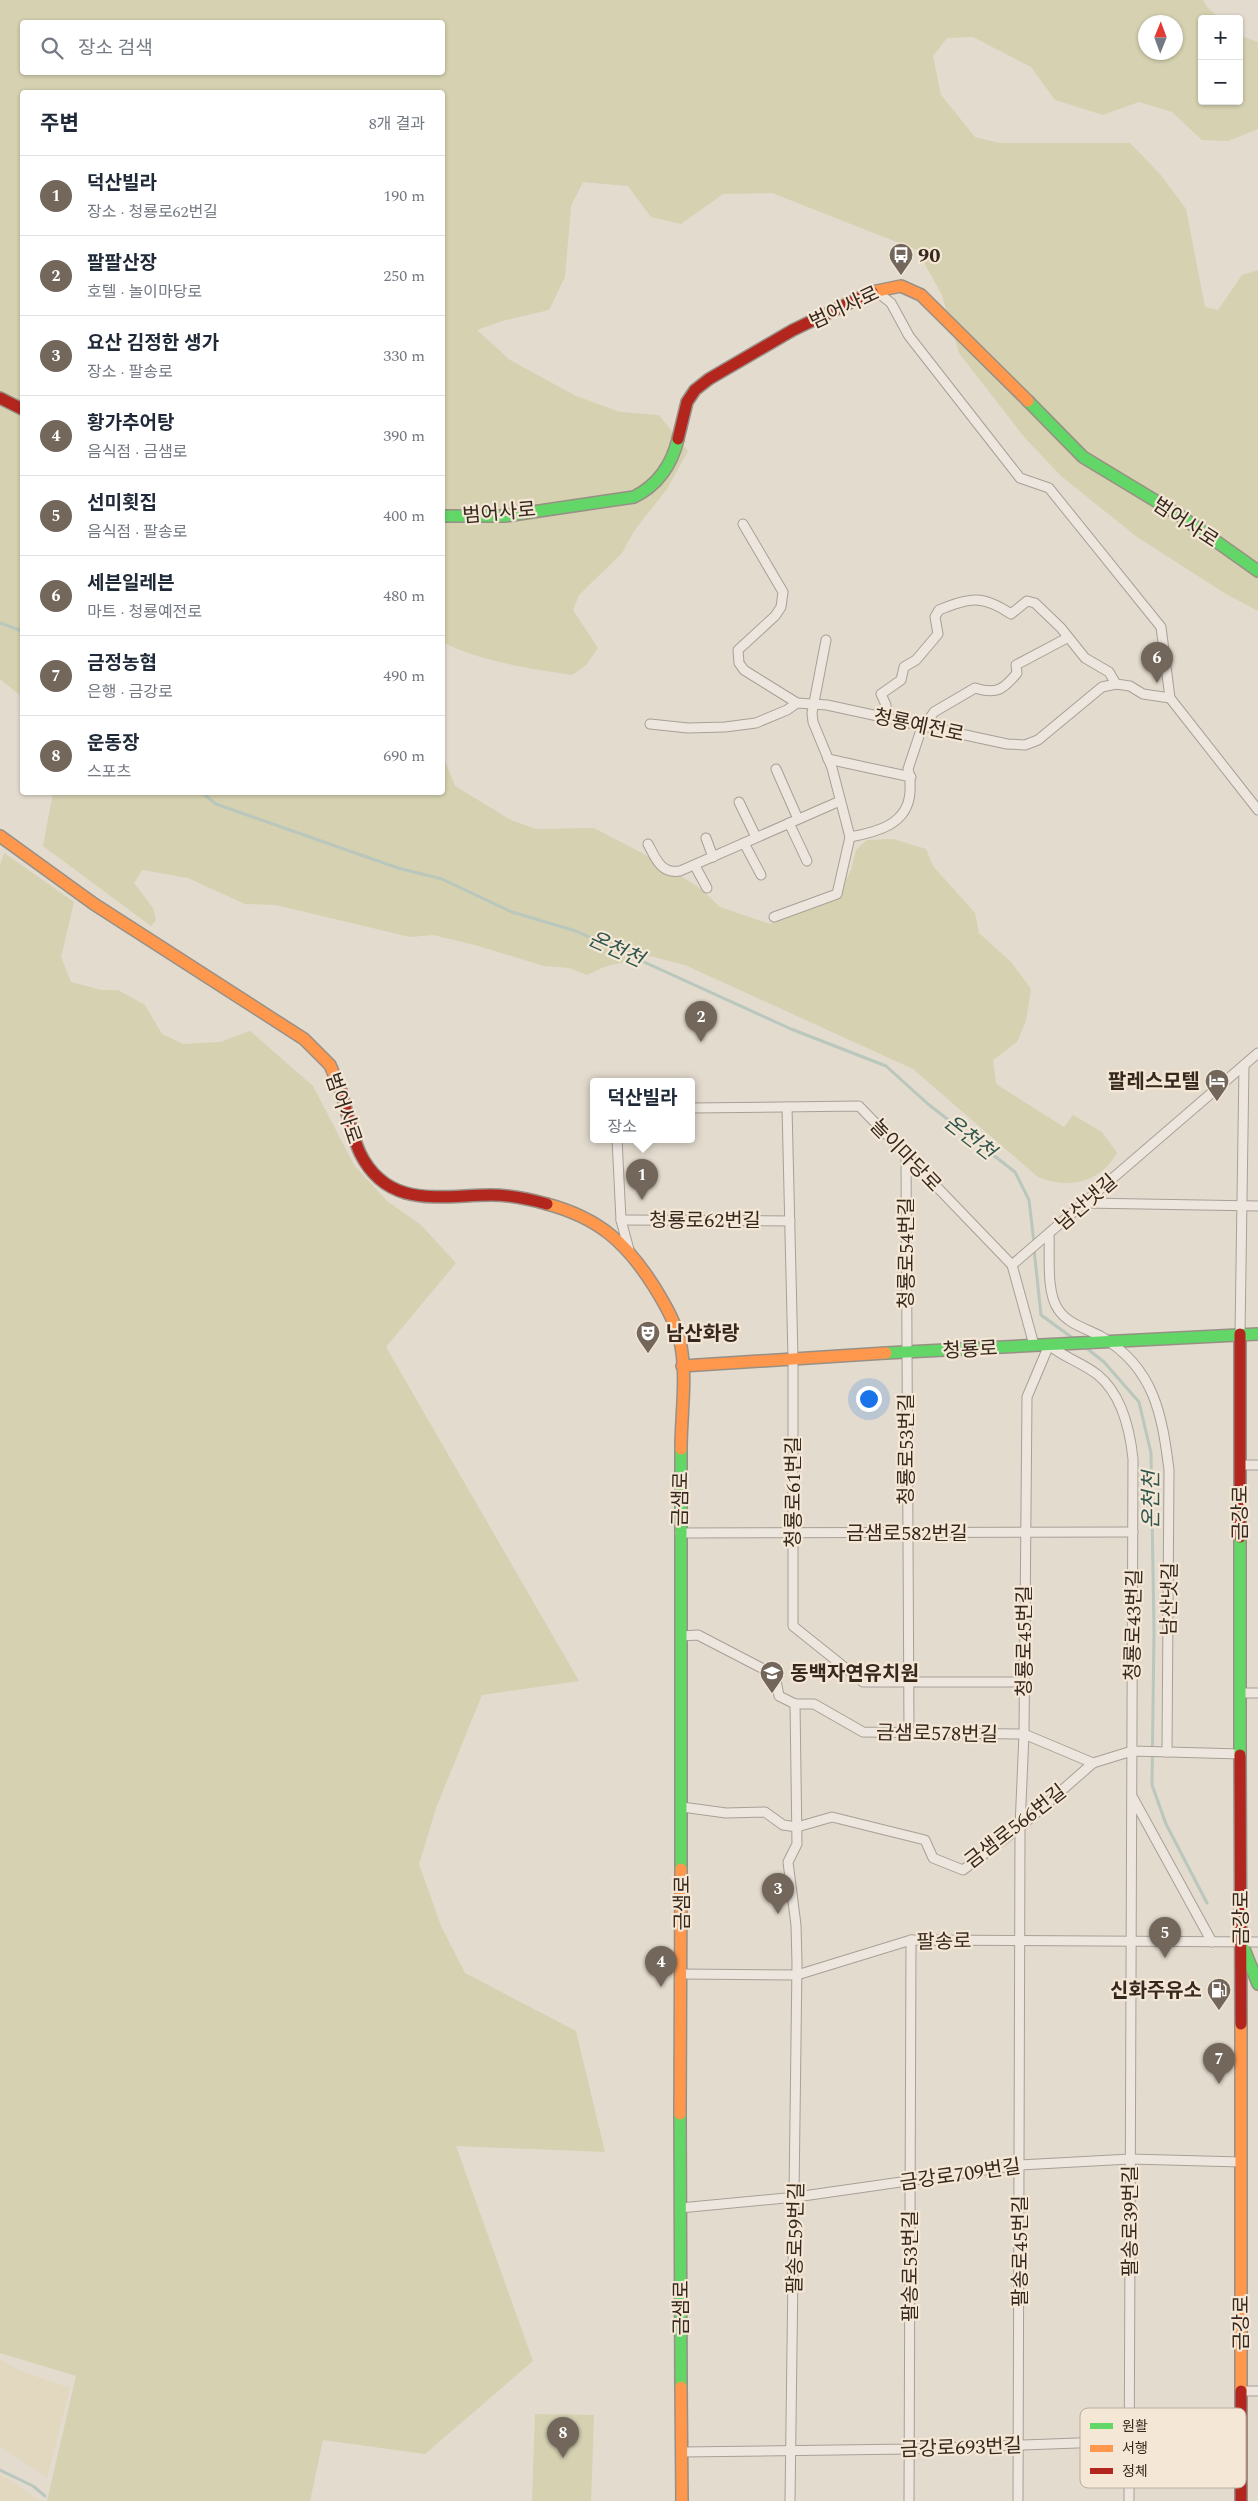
<!DOCTYPE html>
<html lang="ko">
<head>
<meta charset="utf-8">
<style>
  body { margin:0; font-family:Spectral,"Noto Sans KR",serif; background:#f6f6f7; color:#1f2937 }
  .controls { position:absolute; right:15px; top:15px; display:grid; overflow:hidden; border-radius:5px; box-shadow:0 1px 4px #0004 }
  .controls button { width:45px; height:45px; display:grid; place-items:center; padding:0; border:0; border-bottom:1px solid #e0e1e3; background:#fff; color:#1f2937; font:25px sans-serif }
  .compass { position:absolute; left:1138px; top:15px; width:45px; height:45px; border-radius:50%; background:#fff; box-shadow:0 1px 4px #0004; rotate:1deg }
  .you { position:absolute; left:868px; top:1398px; width:18px; height:18px; margin:-12px; border:4px solid #fff; border-radius:50%; background:#1a73e8; box-shadow:0 0 0 8px #1a73e833 }
  .badge { display:grid; place-items:center; width:32px; height:32px; border-radius:50%; background:#73675c; color:#fff; font-size:16px; font-weight:700 }
  .pin { position:absolute; translate:-50% -41px; filter:drop-shadow(0 1px 2px #0008) }
  .pin::after { content:''; position:absolute; top:26px; width:18px; height:15px; background:inherit; clip-path:polygon(0 0,100% 0,50% 100%) }
  .popup { position:absolute; left:590px; top:1078px; width:105px; height:65px; box-sizing:border-box; display:grid; place-content:center; border-radius:5px; background:#fff; filter:drop-shadow(0 1px 4px #0005); font-size:16px; white-space:nowrap; color:#747a83 }
  .popup b { font-size:19px; color:#1f2937 }
  .popup::after { content:''; position:absolute; left:50%; top:100%; margin-left:-10px; border:10px solid transparent; border-top-color:#fff }
  .list { margin:0; padding:0; list-style:none }
  h2 { display:flex; justify-content:space-between; align-items:center; height:65px; margin:0; padding:0 20px; font-size:21px }
  h2 small { font-size:16px; font-weight:400; color:#747a83 }
  .list li { display:grid; grid-template-columns:32px 1fr auto; gap:15px; align-items:center; box-sizing:border-box; height:80px; padding:0 20px; border-top:1px solid #e0e1e3 }
  .list b { display:block; font-size:19px; white-space:nowrap }
  .list p { margin:0; font-size:16px; white-space:nowrap; color:#747a83 }
  .list em { font-size:16px; font-style:normal; color:#747a83 }
  .icon { flex:none; width:28px; height:28px; fill:none; stroke:currentColor; stroke-width:2; stroke-linecap:round; stroke-linejoin:round }
  .map { position:relative; flex:none; width:1258px; height:2501px; overflow:hidden }
  .search { position:absolute; background:#fff; box-shadow:0 1px 4px #0004; left:20px; top:20px; width:425px; height:55px; display:flex; align-items:center; gap:12px; box-sizing:border-box; padding:0 18px; border-radius:5px; color:#747a83; font-size:19px }
  .panel { position:absolute; background:#fff; box-shadow:0 1px 4px #0004; left:20px; top:90px; width:425px; height:705px; border-radius:5px }
  .map>svg:first-child { display:block }
  .farmland { fill:#e2d8bf }
  .green { fill:#d5d1b1; fill-rule:evenodd }
  .lines { fill:none; stroke-linecap:round; stroke-linejoin:round }
  .stream { stroke:#b9c7bc; stroke-width:3 }
  .street-casing { stroke:#a8a097; stroke-width:11 }
  .fast-casing { stroke:#989086; stroke-width:14 }
  .slow-casing { stroke:#989086; stroke-width:14 }
  .jam-casing { stroke:#989086; stroke-width:14 }
  .street { stroke:#ece6df; stroke-width:9 }
  .fast { stroke:#63d668; stroke-width:11 }
  .slow { stroke:#ff974d; stroke-width:11 }
  .jam { stroke:#b3261e; stroke-width:11 }
  .labels { text-anchor:middle; stroke-width:4.5; stroke-linejoin:round; paint-order:stroke }
  .poi-label { font-size:20px; font-weight:bold; fill:#37281f; stroke:#f4e7d5; text-anchor:start }
  .street-label { font-size:20px; fill:#37281f; stroke:#f4e7d5 }
  .water-label { font-size:21px; font-style:italic; fill:#2f564f; stroke:#f4e7d5 }
  .key { fill:#f4e7d5; stroke:#bbae9e; stroke-width:1 }
  .key-label { font-size:14px; fill:#37281f }
</style>
</head>
<body>
<div class="map">
<svg width="1258" height="2501" viewBox="0 0 1258 2501">
  <rect width="100%" height="100%" fill="#e3dbce"/>
  <g class="farmland">
    <polygon points="0,2359 23,2372 70,2388 47,2478 0,2446"/>
    <polygon points="0,2475 10,2480 39,2501 0,2501"/>
  </g>
  <g class="green">
    <path d="M0 0H1203L1208 8 1221 19H1202V101H1239V35L1258 42V129L1228 141 1202 140 1172 112 1139 102 1103 115 1055 100 1031 67 973 37 947 38 933 56 941 95 975 137 999 143H1130L1160 174 1186 209 1205 307 1218 310 1242 275 1258 270V611L1226 594 1137 537 1061 476 1025 438 959 353 942 295 917 250 772 193 723 194 681 224 651 217 628 186 583 182 571 206 565 277 549 310 502 321 477 330 510 360 576 396 620 412 659 415 688 451 667 489 634 531 622 553 579 595 573 610 598 648 586 665 572 675C528 668 482 662 442 642V92H22V697L0 679ZM22 22H442V72H22ZM1146 22H1176V52H1146Z"/>
    <path d="M443 756 455 786 511 820 536 829 594 828 661 863 701 889 720 907 770 924 836 900 851 870 856 850 867 840 893 839 926 849 933 866 975 913 979 933 1011 962 1031 989 1026 1021 1017 1042 993 1060 996 1084 1064 1127 1073 1115 1102 1132 1117 1153C1100 1182 1070 1190 1038 1177L913 1069 685 965 650 956 604 967 587 975 569 968 544 966 475 945 433 935 410 937 276 905 245 904 188 878 142 870 134 883 153 908 156 920 151 926 43 846 53 793 442 792Z"/>
    <polygon points="4,853 74,902 61,957 71,982 101,990 118,990 145,1005 162,1034 183,1044 220,1042 250,1031 313,1086 354,1165 387,1201 421,1225 456,1263 386,1347 579,1681 482,1695 436,1808 419,1864 441,1926 465,1973 576,2031 605,2152 456,2146 533,2361 425,2454 323,2440 310,2501 47,2501 76,2376 0,2353 0,865"/>
    <polygon points="535,2414 594,2415 591,2501 532,2501"/>
  </g>
  <g class="lines">
    <g class="stream">
      <polyline points="0,623 22,631"/>
      <polyline points="201,792 216,804 398,868 442,879 512,912 576,931 791,1029 886,1066 928,1104 1015,1172 1029,1200 1034,1243"/>
      <polyline points="1034,1249 1041,1315 1074,1339"/>
      <polyline points="1085,1347 1104,1362 1139,1402 1151,1453 1154,1631 1152,1785 1166,1824 1207,1903"/>
      <polyline points="0,2470 33,2486 45,2496"/>
    </g>
    <defs>
      <g id="street">
        <polyline points="876,291 891,303 909,336 1020,478 1049,488 1161,627 1170,698 1258,810"/>
        <polyline points="743,524 783,592 781,607 775,616 738,650 739,663 744,670 797,703"/>
        <path d="M886 718V705L881 694 901 680 904 667 916 660 938 634 935 617 939 610C970 597 983 595 1011 614L1027 601 1035 603 1061 628 1085 658 1109 672 1116 684"/>
        <polyline points="650,724 688,728 725,727 756,723 787,710 797,703 827,705 1007,744 1025,745 1038,740 1102,687 1116,684 1130,686 1143,694 1170,698"/>
        <polyline points="828,759 911,777"/>
        <polyline points="776,769 798,819"/>
        <polyline points="739,802 756,837"/>
        <polyline points="789,823 807,861"/>
        <path d="M850 837C878 832 908 824 910 792 910 784 911 778 908 769L920 733 934 712 975 688C997 695 1004 689 1017 673L1016 665 1067 638"/>
        <polyline points="706,838 713,857"/>
        <polyline points="744,843 761,875"/>
        <path d="M648 844C656 859 661 874 680 871L840 801"/>
        <polyline points="695,866 707,888"/>
        <polyline points="774,917 837,894 850,837 832,768 813,722 812,713 826,640"/>
        <polyline points="787,1107 793,1358 793,1626 863,1682 1024,1682"/>
        <polyline points="691,1108 859,1106 1012,1265 1034,1345"/>
        <polyline points="617,1139 621,1220 629,1250"/>
        <polyline points="906,1155 909,1732"/>
        <polyline points="1085,1203 1258,1206"/>
        <polyline points="621,1220 790,1221"/>
        <path d="M1049 1234C1050 1255 1046 1292 1058 1309 1067 1324 1088 1329 1102 1337 1154 1368 1162 1414 1169 1470L1167 1752"/>
        <polyline points="1012,1265 1258,1053"/>
        <polyline points="1240,1334 1244,1065"/>
        <polyline points="1240,1465 1258,1465"/>
        <polyline points="680,1533 1133,1532"/>
        <polyline points="681,1636 698,1635 775,1675 779,1696 795,1704 814,1704 863,1732 1024,1734 1093,1763 1132,1751 1241,1754"/>
        <polyline points="1241,1693 1258,1693"/>
        <polyline points="1133,1798 1212,1942"/>
        <polyline points="682,1807 726,1813 765,1812 783,1825 797,1827 832,1817 925,1840 933,1858 963,1870 1020,1827 1093,1763"/>
        <polyline points="681,1974 797,1975 911,1940 1258,1942"/>
        <polyline points="680,2208 796,2197 1020,2165 1130,2159 1241,2162"/>
        <polyline points="1241,2391 1258,2391"/>
        <polyline points="682,2452 909,2449 1241,2437"/>
        <polyline points="790,2501 797,1964 796,1925 788,1862 797,1844 795,1704"/>
        <polyline points="909,2501 911,1940"/>
        <path d="M1018 2501 1020 1827 1024 1734 1027 1397 1049 1345C1063 1357 1083 1363 1098 1375 1122 1395 1130 1430 1133 1459L1129 2501"/>
      </g>
      <g id="fast">
        <polyline points="1028,401 1083,457 1179,515 1258,571"/>
        <path d="M442 516H505L634 497C658 485 672 464 678 439"/>
        <polyline points="886,1353 1258,1334"/>
        <polyline points="1240,1537 1240,1755"/>
        <polyline points="681,1869 681,1449"/>
        <polyline points="1244,1949 1258,1984"/>
        <polyline points="680,2114 681,2387"/>
      </g>
      <g id="slow">
        <polyline points="872,292 901,286 921,295 1028,401"/>
        <polyline points="0,836 94,904 304,1039 330,1065 341,1091"/>
        <path d="M547 1204C599 1218 627 1243 655 1288 666 1306 677 1325 681 1346 687 1380 681 1415 681 1449"/>
        <polyline points="682,1366 886,1353"/>
        <polyline points="1241,2024 1241,2391"/>
        <polyline points="680,2114 681,1869"/>
        <polyline points="681,2387 682,2501"/>
      </g>
      <g id="jam">
        <polyline points="0,398 22,409"/>
        <polyline points="678,439 687,402 695,390 709,379 793,330 872,292"/>
        <path d="M341 1091C347 1112 351 1133 360 1153 388 1210 441 1195 491 1195 510 1195 529 1199 547 1204"/>
        <polyline points="1240,1334 1240,1537"/>
        <polyline points="1240,1755 1241,2024"/>
        <polyline points="1241,2391 1241,2501"/>
      </g>
    </defs>
    <use href="#street" class="street-casing"/>
    <use href="#fast" class="fast-casing"/>
    <use href="#slow" class="slow-casing"/>
    <use href="#jam" class="jam-casing"/>
    <use href="#street" class="street"/>
    <use href="#fast" class="fast"/>
    <use href="#slow" class="slow"/>
    <use href="#jam" class="jam"/>
  </g>
  <defs>
    <symbol id="bus-pin" viewBox="-11 -11 22 30"><path d="M0 17L-7.5 6A9.5 9.5 0 1 1 7.5 6Z" fill="#73675c" stroke="#f4e7d5"/><path d="M-5-6H5V4H4V6H2V4H-2V6H-4V4H-5ZM-3.5-4V0h7V-4ZM-3.5 1.2v1.5H-2V1.2ZM2 1.2v1.5H3.5V1.2Z" fill="#fff"/></symbol>
    <symbol id="hotel-pin" viewBox="-11 -11 22 30"><path d="M0 17L-7.5 6A9.5 9.5 0 1 1 7.5 6Z" fill="#73675c" stroke="#f4e7d5"/><path d="M-6-4.5h1.5V1H6V5H4.5V3h-9V5H-6ZM-4 0a1.8 1.8 0 1 1 3.6 0ZM.5 0V-2.5h3Q6-2.5 6 0Z" fill="#fff"/></symbol>
    <symbol id="theatre-pin" viewBox="-11 -11 22 30"><path d="M0 17L-7.5 6A9.5 9.5 0 1 1 7.5 6Z" fill="#73675c" stroke="#f4e7d5"/><path d="M-5-5.5Q0-4 5-5.5V0Q5 5 0 6Q-5 5-5 0ZM-3.3-2.5H-1v1.5H-3.3ZM1-2.5H3.3v1.5H1ZM-2.8 1Q0 5.5 2.8 1Z" fill="#fff"/></symbol>
    <symbol id="school-pin" viewBox="-11 -11 22 30"><path d="M0 17L-7.5 6A9.5 9.5 0 1 1 7.5 6Z" fill="#73675c" stroke="#f4e7d5"/><path d="M0-5L7-2L0 1L-7-2ZM-4 1L0 2.5L4 1V4Q0 6-4 4Z" fill="#fff"/></symbol>
    <symbol id="fuel-pin" viewBox="-11 -11 22 30"><path d="M0 17L-7.5 6A9.5 9.5 0 1 1 7.5 6Z" fill="#73675c" stroke="#f4e7d5"/><path d="M-5.5-6h7V0h2V4h1.3V-2.5L3-4.5l.8-.8L6-3V5H2.5V1h-1V6h-7ZM-4.2-4.7v3.2H.2V-4.7Z" fill="#fff"/></symbol>
  </defs>
  <g fill-rule="evenodd">
    <use href="#bus-pin" x="887" y="241" width="28" height="38"/>
    <use href="#hotel-pin" x="1203" y="1067" width="28" height="38"/>
    <use href="#theatre-pin" x="634" y="1319" width="28" height="38"/>
    <use href="#school-pin" x="758" y="1659" width="28" height="38"/>
    <use href="#fuel-pin" x="1205" y="1976" width="28" height="38"/>
  </g>
  <g class="labels">
    <g class="poi-label">
      <text x="918" y="262">90</text>
      <text x="1200" y="1088" text-anchor="end">팔레스모텔</text>
      <text x="666" y="1340">남산화랑</text>
      <text x="790" y="1680">동백자연유치원</text>
      <text x="1202" y="1997" text-anchor="end">신화주유소</text>
    </g>
    <g class="street-label">
      <text transform="translate(844 307) rotate(-25)" y="7">범어사로</text>
      <text transform="translate(499 512) rotate(-5)" y="7">범어사로</text>
      <text transform="translate(1186 522) rotate(33)" y="7">범어사로</text>
      <text transform="translate(919 725) rotate(12)" y="7">청룡예전로</text>
      <text transform="translate(344 1108) rotate(71)" y="7">범어사로</text>
      <text transform="translate(906 1155) rotate(46)" y="7">놀이마당로</text>
      <text transform="translate(1086 1202) rotate(-41)" y="7">남산냇길</text>
      <text x="705" y="1227">청룡로62번길</text>
      <text transform="translate(906 1253) rotate(-90)" y="7">청룡로54번길</text>
      <text transform="translate(970 1349) rotate(-3)" y="7">청룡로</text>
      <text transform="translate(906 1449) rotate(-90)" y="7">청룡로53번길</text>
      <text transform="translate(793 1492) rotate(-90)" y="7">청룡로61번길</text>
      <text transform="translate(680 1499) rotate(-89)" y="7">금샘로</text>
      <text transform="translate(1240 1513) rotate(-90)" y="7">금강로</text>
      <text x="907" y="1540">금샘로582번길</text>
      <text transform="translate(1169 1599) rotate(-89)" y="7">남산냇길</text>
      <text transform="translate(1133 1625) rotate(-89)" y="7">청룡로43번길</text>
      <text transform="translate(1024 1641) rotate(-90)" y="7">청룡로45번길</text>
      <text transform="translate(937 1733) rotate(1)" y="7">금샘로578번길</text>
      <text transform="translate(1015 1826) rotate(-38)" y="7">금샘로566번길</text>
      <text transform="translate(682 1903) rotate(-90)" y="7">금샘로</text>
      <text transform="translate(1241 1918) rotate(-90)" y="7">금강로</text>
      <text transform="translate(944 1941) rotate(-1)" y="7">팔송로</text>
      <text transform="translate(960 2174) rotate(-8)" y="7">금강로709번길</text>
      <text transform="translate(1130 2221) rotate(-90)" y="7">팔송로39번길</text>
      <text transform="translate(795 2238) rotate(-89)" y="7">팔송로59번길</text>
      <text transform="translate(1020 2251) rotate(-90)" y="7">팔송로45번길</text>
      <text transform="translate(910 2266) rotate(-90)" y="7">팔송로53번길</text>
      <text transform="translate(681 2308) rotate(-90)" y="7">금샘로</text>
      <text transform="translate(1241 2323) rotate(-90)" y="7">금강로</text>
      <text transform="translate(961 2447) rotate(-2)" y="7">금강로693번길</text>
    </g>
    <g class="water-label">
      <text transform="translate(616 949) rotate(24)" y="7">온천천</text>
      <text transform="translate(970 1137) rotate(38)" y="7">온천천</text>
      <text transform="translate(1151 1500) rotate(-90)" y="7">온천천</text>
    </g>
  </g>
  <rect x="1080" y="2408" width="166" height="80" rx="8" class="key"/>
  <rect x="1090" y="2423" width="23" height="6" fill="#63d668"/>
  <rect x="1090" y="2445" width="23" height="7" fill="#ff974d"/>
  <rect x="1090" y="2468" width="23" height="6" fill="#b3261e"/>
  <g class="key-label">
    <text x="1122" y="2431">원활</text>
    <text x="1122" y="2453">서행</text>
    <text x="1122" y="2476">정체</text>
  </g>
</svg>
<div class="controls">
<button>+</button>
<button>−</button>
</div>
<svg class="compass" viewBox="-18 -18 36 36"><path d="M0-13l5 13h-10z" fill="#e53935"/><path d="M0 13l5-13h-10z" fill="#747a83"/></svg>
<div class="you"></div>
<div class="pin badge" style="left:642px;top:1200px">1</div>
<div class="popup"><b>덕산빌라</b>장소</div>
<div class="pin badge" style="left:701px;top:1042px">2</div>
<div class="pin badge" style="left:778px;top:1914px">3</div>
<div class="pin badge" style="left:661px;top:1987px">4</div>
<div class="pin badge" style="left:1165px;top:1958px">5</div>
<div class="pin badge" style="left:1157px;top:683px">6</div>
<div class="pin badge" style="left:1219px;top:2084px">7</div>
<div class="pin badge" style="left:563px;top:2458px">8</div>
<div class="search"><svg class="icon" aria-label="search" viewBox="0 0 24 24"><circle cx="10" cy="10" r="6"/><path d="M15 15l6 6"/></svg>장소 검색</div>
<section class="panel">
<h2>주변<small>8개 결과</small></h2>
<ul class="list">
<li><span class="badge">1</span><div><b>덕산빌라</b><p>장소 · 청룡로62번길</p></div><em>190 m</em></li>
<li><span class="badge">2</span><div><b>팔팔산장</b><p>호텔 · 놀이마당로</p></div><em>250 m</em></li>
<li><span class="badge">3</span><div><b>요산 김정한 생가</b><p>장소 · 팔송로</p></div><em>330 m</em></li>
<li><span class="badge">4</span><div><b>황가추어탕</b><p>음식점 · 금샘로</p></div><em>390 m</em></li>
<li><span class="badge">5</span><div><b>선미횟집</b><p>음식점 · 팔송로</p></div><em>400 m</em></li>
<li><span class="badge">6</span><div><b>세븐일레븐</b><p>마트 · 청룡예전로</p></div><em>480 m</em></li>
<li><span class="badge">7</span><div><b>금정농협</b><p>은행 · 금강로</p></div><em>490 m</em></li>
<li><span class="badge">8</span><div><b>운동장</b><p>스포츠</p></div><em>690 m</em></li>
</ul>
</section>
</div>
</body>
</html>
